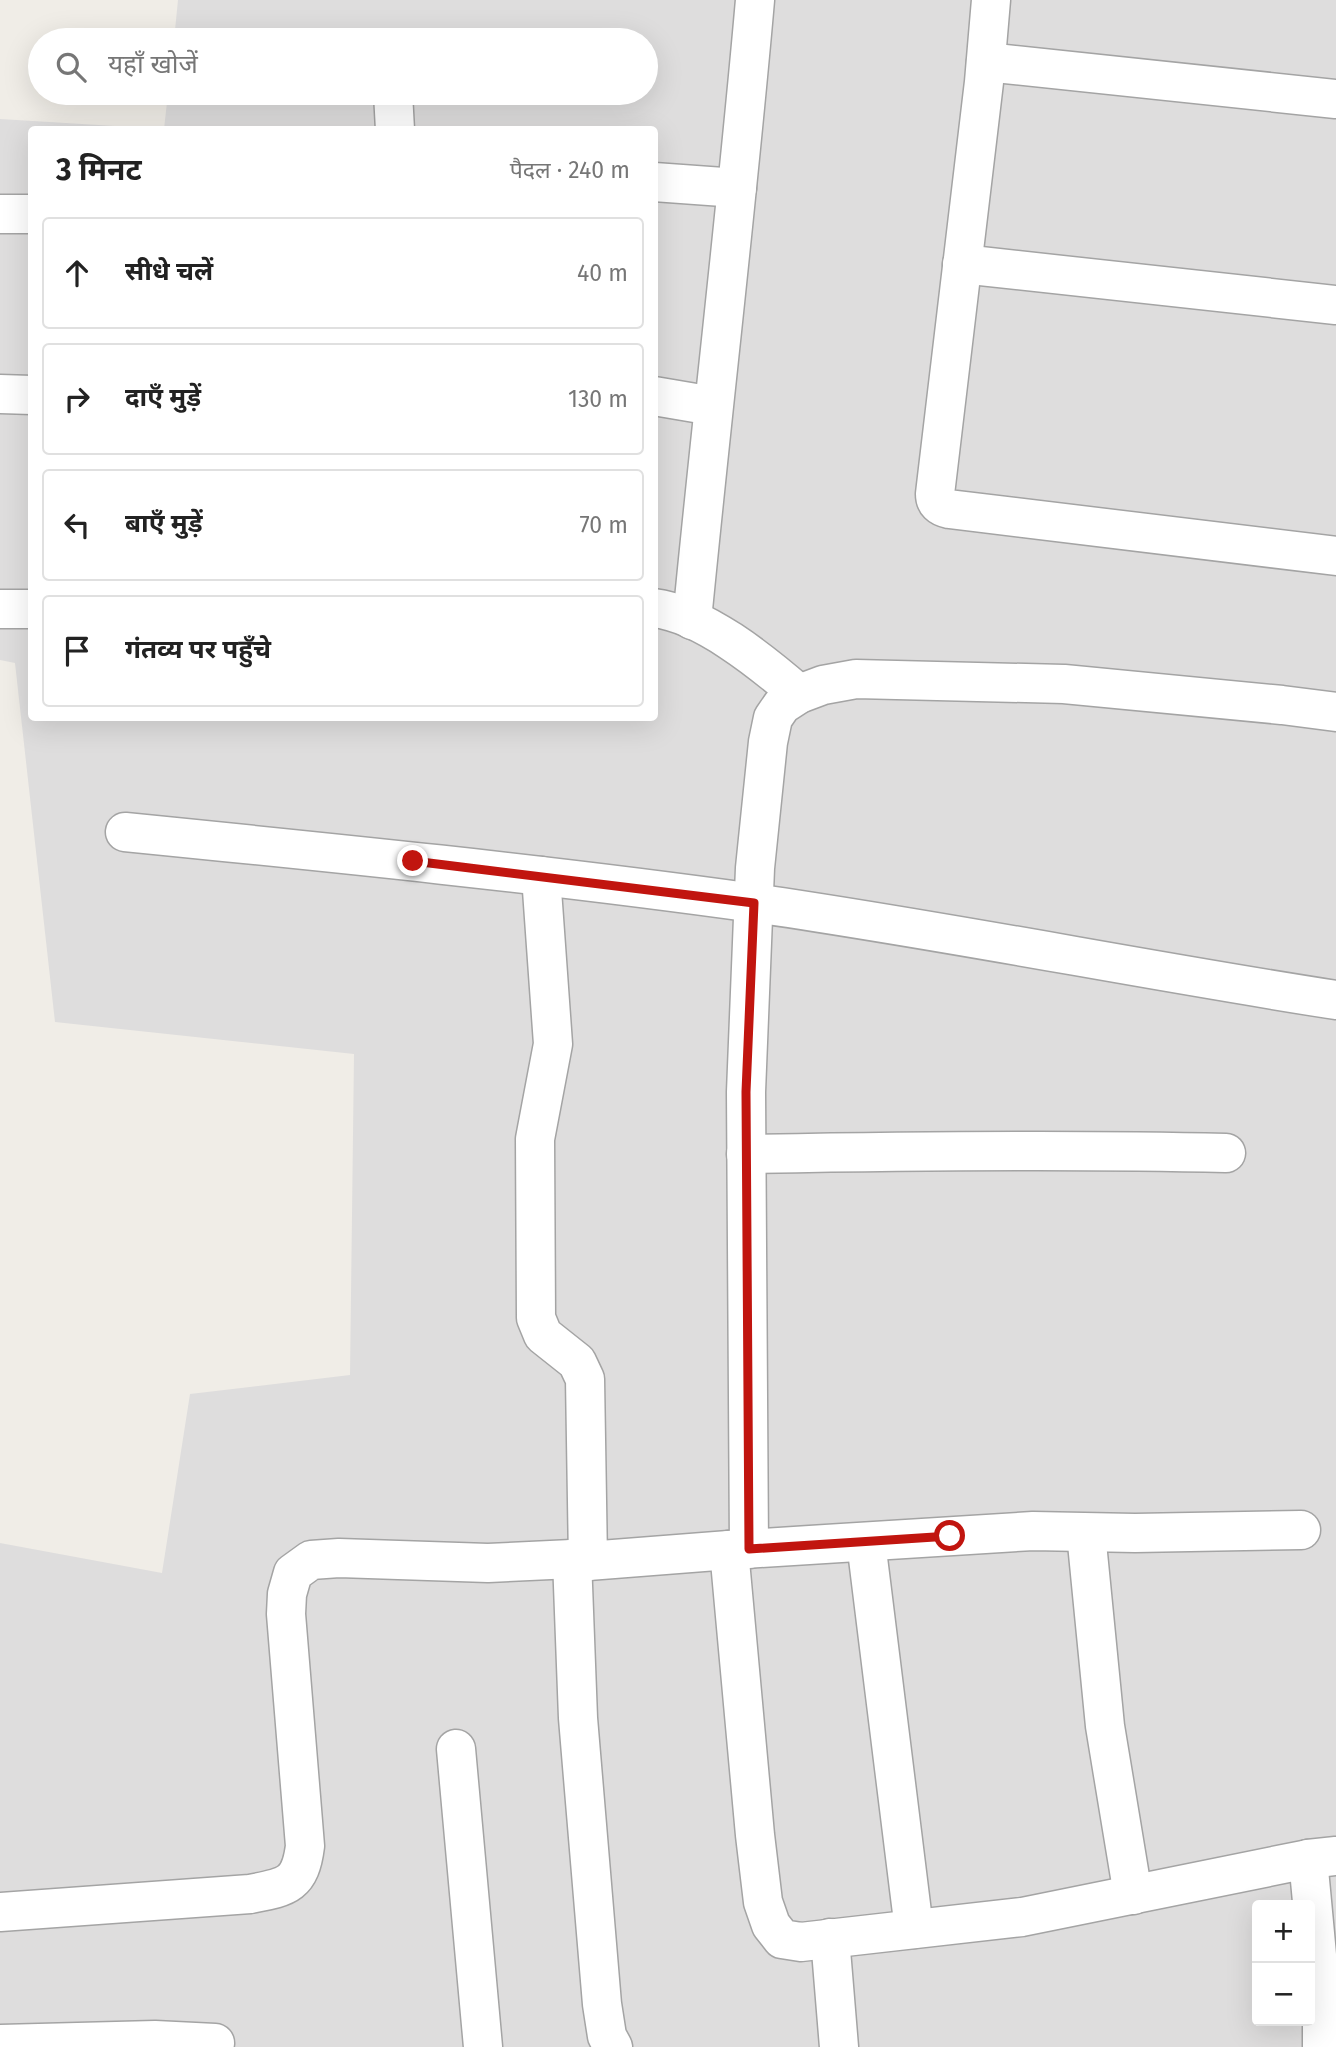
<!DOCTYPE html>
<html lang="hi">
<head>
<meta charset="utf-8">
<style>
  body { margin:0; font-family:"Fira Sans","Noto Sans Devanagari",sans-serif; background:#f2f2f2; color:#222 }
  .controls { position:absolute; right:21px; bottom:21px; display:grid; overflow:hidden; border-radius:7px; box-shadow:0 7px 28px #0002 }
  .controls button { width:63px; height:63px; display:grid; place-items:center; padding:0; border:0; border-bottom:2px solid #e0e0e0; background:#fff; color:#222; font:35px sans-serif }
  .stop { position:absolute; width:21px; height:21px; margin:-16px; border:5px solid #c1150f; border-radius:50%; background:#fff }
  .stop.end { background:#c1150f; border-color:#fff; box-shadow:0 2px 7px #0008 }
  .list { margin:0; padding:0; list-style:none }
  h2 { display:flex; justify-content:space-between; align-items:center; height:91px; margin:0; padding:0 28px; font-size:30px }
  h2 small { font-size:23px; font-weight:400; color:#767676 }
  .list li { display:grid; grid-template-columns:46px 1fr auto; gap:21px; align-items:center; box-sizing:border-box; height:112px; margin:0 14px 14px; padding:0 14px; border:2px solid #e0e0e0; border-radius:7px }
  .list b { display:block; font-size:26px; white-space:nowrap }
  .list em { font-size:23px; font-style:normal; color:#767676 }
  .icon { flex:none; width:38px; height:38px; fill:none; stroke:currentColor; stroke-width:2; stroke-linecap:round; stroke-linejoin:round }
  .map { position:relative; flex:none; width:1336px; height:2047px; overflow:hidden }
  .search { position:absolute; background:#fff; box-shadow:0 7px 28px #0002; left:28px; top:28px; width:630px; height:77px; display:flex; align-items:center; gap:18px; box-sizing:border-box; padding:0 24px; border-radius:38px; color:#767676; font-size:26px }
  .panel { position:absolute; background:#fff; box-shadow:0 7px 28px #0002; left:28px; top:126px; width:630px; height:595px; border-radius:7px }
  .map>svg:first-child { display:block }
  .residential { fill:#dedddd; fill-rule:evenodd }
  .lines { fill:none; stroke-linecap:round; stroke-linejoin:round }
  .minor-casing { stroke:#a4a4a4; stroke-width:41 }
  .minor { stroke:#fff; stroke-width:38 }
  .route { stroke:#c1150f; stroke-width:9 }
</style>
</head>
<body>
<div class="map">
<svg width="1336" height="2047" viewBox="0 0 1336 2047">
  <rect width="100%" height="100%" fill="#f0ede7"/>
  <path class="residential" d="M178 0H1336V2047H0V1543L162 1573 190 1394 350 1375 354 1054 55 1022 15 663 0 660V119L164 129 168 93H646V40H174ZM32 130H654V718H32ZM1257 1905H1310V2021H1257Z"/>
  <g class="lines">
    <defs>
      <g id="minor">
        <path d="M991 0 984 82 935 494C935 503 940 507 949 509L1336 556"/>
        <polyline points="986,62 1336,99"/>
        <polyline points="393,93 395,130"/>
        <polyline points="654,182 737,188"/>
        <polyline points="0,214 32,214"/>
        <polyline points="962,264 1336,305"/>
        <polyline points="0,394 32,395"/>
        <polyline points="654,396 713,406"/>
        <path d="M654 608C703 614 762 662 799 694"/>
        <polyline points="0,609 32,609"/>
        <path d="M692 620C712 413 737 207 755 0"/>
        <path d="M125 832C335 853 545 874 754 903 949 931 1142 970 1336 1000"/>
        <polyline points="541,876 553,1044 535,1139 536,1318 543,1335 577,1362 585,1379 588,1561"/>
        <path d="M746 1154C906 1151 1066 1149 1226 1153"/>
        <polyline points="1086,1533 1105,1726 1133,1895"/>
        <polyline points="866,1542 914,1929"/>
        <polyline points="749,1549 746,1092 755,868 768,742 773,718 782,705 799,694 823,685 856,679 1064,684 1282,705 1336,712"/>
        <polyline points="729,1550 755,1835 763,1902 771,1925 782,1939 801,1942 1022,1917 1308,1859 1336,1856"/>
        <polyline points="572,1559 578,1718 602,2004 607,2036 613,2047"/>
        <polyline points="456,1749 483,2047"/>
        <polyline points="1308,1859 1322,2008 1322,2047"/>
        <path d="M0 1912 250 1894C286 1887 300 1886 305 1846L286 1614 287 1594 293 1573 311 1560 339 1558 488 1563 572 1559 588 1561 729 1550 1033 1531 1135 1533 1301 1530"/>
        <polyline points="830,1938 839,2047"/>
        <polyline points="0,2044 155,2040 215,2043"/>
      </g>
    </defs>
    <use href="#minor" class="minor-casing"/>
    <use href="#minor" class="minor"/>
  </g>
  <g class="lines">
    <polyline class="route" points="413,861 754,903 746,1092 749,1549 950,1536"/>
  </g>
</svg>
<div class="controls">
<button>+</button>
<button>−</button>
</div>
<div class="stop" style="left:950px;top:1536px"></div>
<div class="stop end" style="left:413px;top:861px"></div>
<div class="search"><svg class="icon" aria-label="search" viewBox="0 0 24 24"><circle cx="10" cy="10" r="6"/><path d="M15 15l6 6"/></svg>यहाँ खोजें</div>
<section class="panel">
<h2>3 मिनट<small>पैदल · 240 m</small></h2>
<ul class="list">
<li><svg class="icon" aria-label="ahead" viewBox="0 0 24 24"><path d="M12 20V5M6 11l6-6 6 6"/></svg><div><b>सीधे चलें</b></div><em>40 m</em></li>
<li><svg class="icon" aria-label="right" viewBox="0 0 24 24"><path d="M7 20v-9h11M14 6l5 5-5 5"/></svg><div><b>दाएँ मुड़ें</b></div><em>130 m</em></li>
<li><svg class="icon" aria-label="left" viewBox="0 0 24 24"><path d="M17 20v-9H6M10 6l-5 5 5 5"/></svg><div><b>बाएँ मुड़ें</b></div><em>70 m</em></li>
<li><svg class="icon" aria-label="arrive" viewBox="0 0 24 24"><path d="M6 21V4h12l-3 4 3 4H6"/></svg><div><b>गंतव्य पर पहुँचे</b></div></li>
</ul>
</section>
</div>
</body>
</html>
